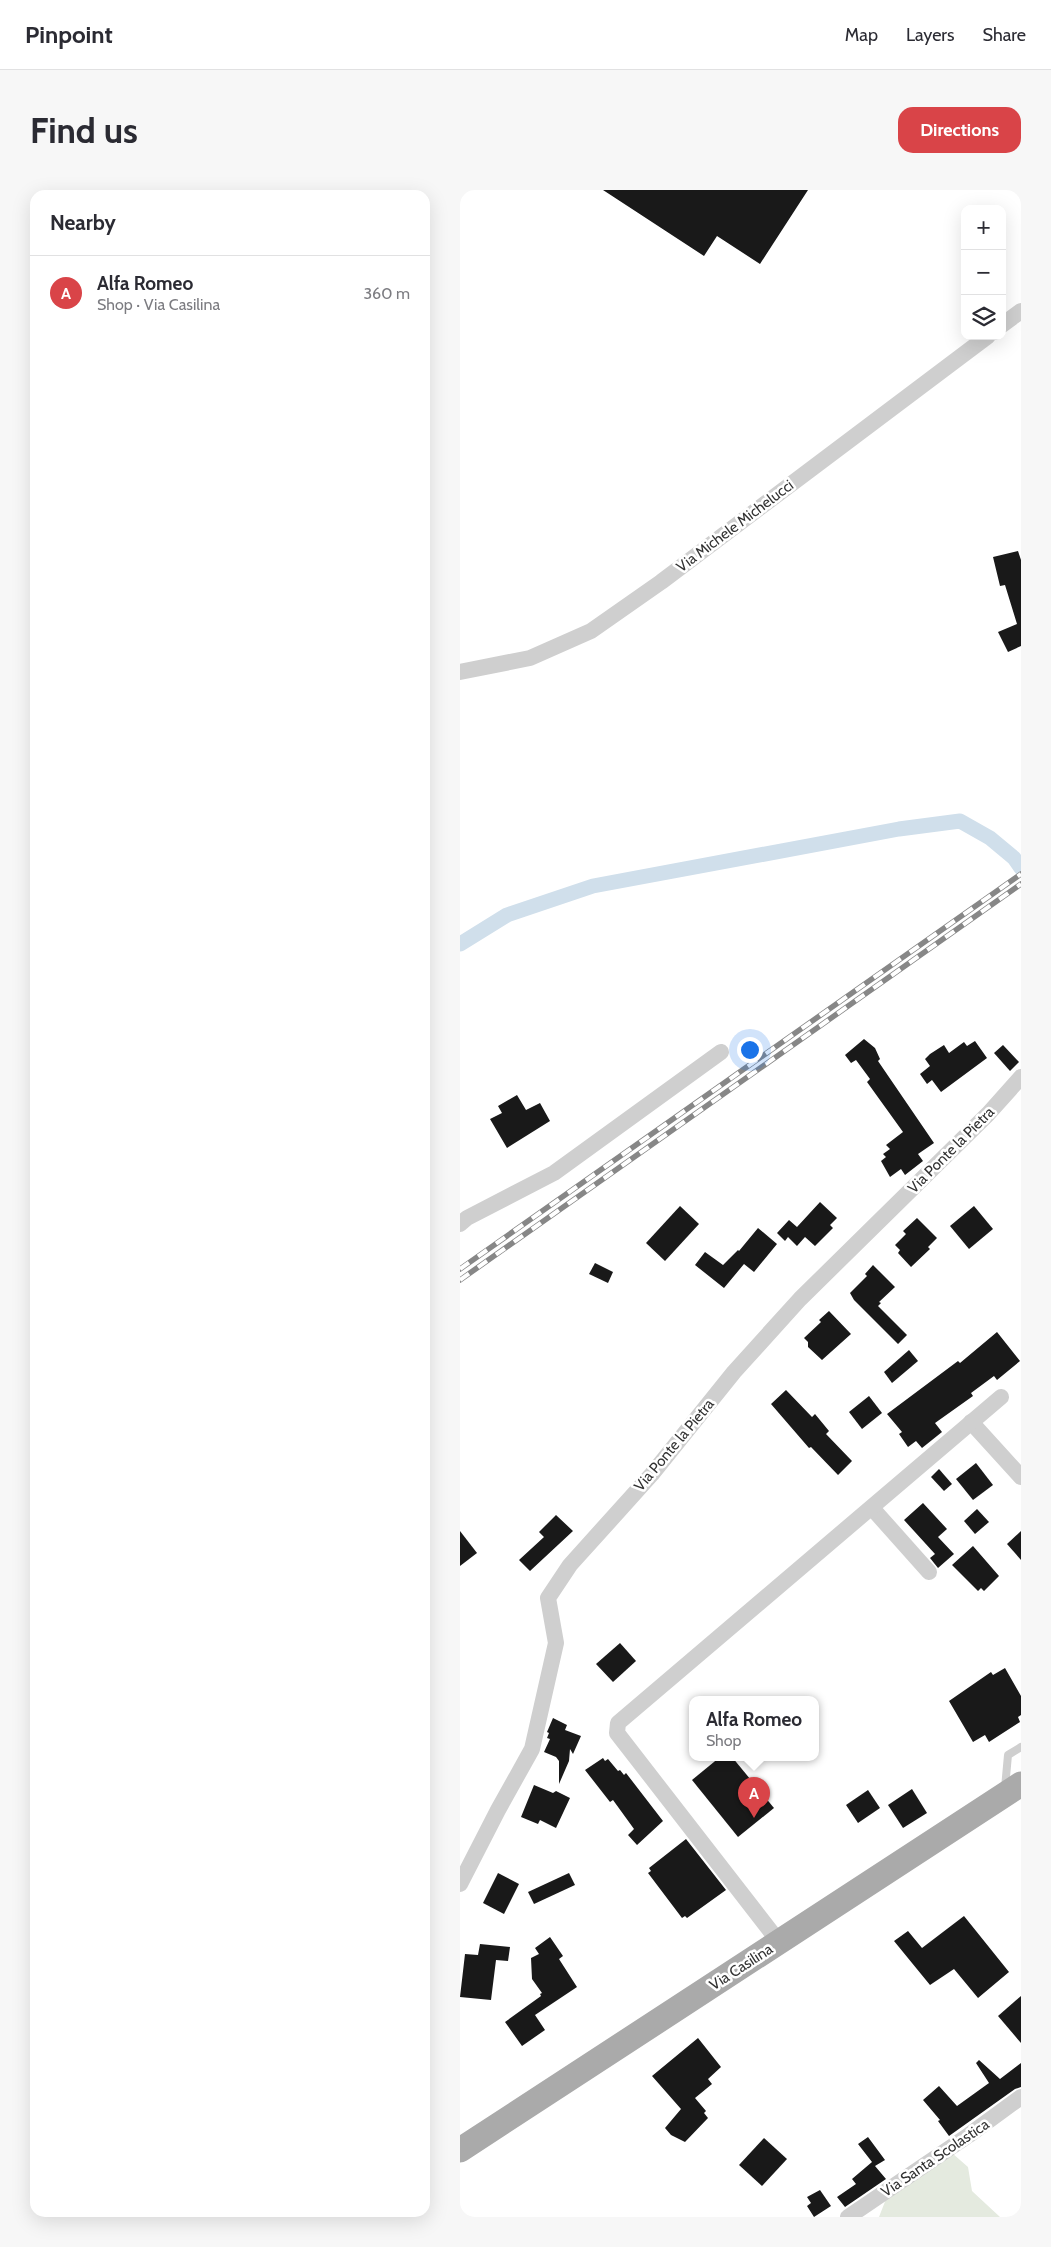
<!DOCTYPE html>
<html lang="en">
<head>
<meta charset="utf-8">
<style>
  body { margin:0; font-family:Cabin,sans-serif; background:#f7f7f7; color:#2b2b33 }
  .controls { position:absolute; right:15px; top:15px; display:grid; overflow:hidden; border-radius:10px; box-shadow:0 5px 20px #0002 }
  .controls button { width:45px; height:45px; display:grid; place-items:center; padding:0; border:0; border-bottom:1px solid #e1e1e2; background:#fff; color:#2b2b33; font:25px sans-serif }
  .you { position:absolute; left:289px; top:859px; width:18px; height:18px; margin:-12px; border:4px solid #fff; border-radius:50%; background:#1a73e8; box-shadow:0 0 0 8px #1a73e833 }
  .badge { display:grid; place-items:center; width:32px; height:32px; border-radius:50%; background:#d94448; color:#fff; font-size:16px; font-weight:700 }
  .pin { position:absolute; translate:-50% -41px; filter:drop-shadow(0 1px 2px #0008) }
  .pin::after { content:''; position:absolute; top:26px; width:18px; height:15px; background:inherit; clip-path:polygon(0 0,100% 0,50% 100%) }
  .popup { position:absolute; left:229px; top:1506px; width:130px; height:65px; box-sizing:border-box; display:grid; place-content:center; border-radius:10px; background:#fff; filter:drop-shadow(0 1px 4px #0005); font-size:16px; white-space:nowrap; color:#7c7c81 }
  .popup b { font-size:19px; color:#2b2b33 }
  .popup::after { content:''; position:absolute; left:50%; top:100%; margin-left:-10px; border:10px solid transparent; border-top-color:#fff }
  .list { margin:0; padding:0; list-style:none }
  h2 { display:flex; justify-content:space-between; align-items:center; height:65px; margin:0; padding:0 20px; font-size:21px }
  h2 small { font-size:16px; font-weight:400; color:#7c7c81 }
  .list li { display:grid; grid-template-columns:32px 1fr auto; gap:15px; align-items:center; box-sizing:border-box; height:75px; padding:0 20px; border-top:1px solid #e1e1e2 }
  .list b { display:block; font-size:19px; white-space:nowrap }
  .list p { margin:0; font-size:16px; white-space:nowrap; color:#7c7c81 }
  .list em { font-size:16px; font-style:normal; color:#7c7c81 }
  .icon { flex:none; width:28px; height:28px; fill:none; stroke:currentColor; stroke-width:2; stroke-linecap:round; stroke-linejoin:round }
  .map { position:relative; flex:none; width:561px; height:2027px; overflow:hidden; border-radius:15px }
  header { display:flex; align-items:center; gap:30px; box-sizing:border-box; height:70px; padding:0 25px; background:#fff; border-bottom:1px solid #e1e1e2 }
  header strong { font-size:24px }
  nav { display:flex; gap:28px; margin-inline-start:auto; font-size:18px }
  .intro { display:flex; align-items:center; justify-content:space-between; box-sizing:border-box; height:120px; padding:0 30px }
  h1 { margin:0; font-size:35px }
  .button { padding:12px 22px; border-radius:15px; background:#d94448; color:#fff; font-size:18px; font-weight:700 }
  main { display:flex; gap:30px; padding:0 30px }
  aside { flex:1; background:#fff; border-radius:15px; box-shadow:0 5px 20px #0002 }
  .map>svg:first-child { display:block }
  .green { fill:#e4eadf }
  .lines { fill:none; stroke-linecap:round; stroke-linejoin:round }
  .canal { stroke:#d0dfeb; stroke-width:15 }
  .building { fill:#191919 }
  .lane { stroke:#cfcfcf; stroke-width:8 }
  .street { stroke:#cfcfcf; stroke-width:16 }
  .primary { stroke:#aaa; stroke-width:25 }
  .rail-casing { stroke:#878787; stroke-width:5.5 }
  .rail { stroke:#fff; stroke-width:4; stroke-dasharray:11; stroke-linecap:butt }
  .labels { text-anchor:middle; stroke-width:5; stroke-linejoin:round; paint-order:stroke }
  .street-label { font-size:15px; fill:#323232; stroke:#fff }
</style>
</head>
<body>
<header>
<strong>Pinpoint</strong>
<nav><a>Map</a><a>Layers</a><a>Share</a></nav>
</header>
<div class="intro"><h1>Find us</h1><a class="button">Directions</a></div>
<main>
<aside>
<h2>Nearby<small></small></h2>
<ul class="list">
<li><span class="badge">A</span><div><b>Alfa Romeo</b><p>Shop · Via Casilina</p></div><em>360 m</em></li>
</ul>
</aside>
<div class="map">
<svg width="561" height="2027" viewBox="0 0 561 2027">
  <rect width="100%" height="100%" fill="#fff"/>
  <polygon class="green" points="492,1963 508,1977 512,2001 540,2027 419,2027 426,2009"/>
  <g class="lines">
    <polyline class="canal" points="0,754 47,725 133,696 439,639 500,631 530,648 554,668 561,678"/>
  </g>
  <g class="building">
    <polygon points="143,0 348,0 300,74 257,46 244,66"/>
    <polygon points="558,361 561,370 561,456 548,462 538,442 557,434 545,395 540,396 533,367"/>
    <polygon points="404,849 415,858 420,869 418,871 474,953 458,964 463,971 445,985 441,979 430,987 421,971 426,967 423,964 430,959 426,955 443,942 407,892 410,889 396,870 391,873 385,865"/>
    <polygon points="515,851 527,868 481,902 472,890 467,894 460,884 470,876 465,869 470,864 484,855 489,863 504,852 507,856"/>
    <polygon points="543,855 559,872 550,881 534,863"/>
    <polygon points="57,905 66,920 80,913 90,931 47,958 30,929 42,923 38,916"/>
    <polygon points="360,1012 377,1028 370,1035 373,1038 355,1056 345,1047 337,1056 328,1047 325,1051 317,1043 329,1030 337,1037"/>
    <polygon points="220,1016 239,1034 205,1071 186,1053"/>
    <polygon points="514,1016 533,1039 509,1059 490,1036"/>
    <polygon points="457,1028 477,1048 468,1057 470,1059 451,1077 438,1063 440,1060 435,1055 446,1044 443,1041"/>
    <polygon points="298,1038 317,1054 294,1082 284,1074 264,1098 235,1075 245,1062 263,1075 278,1060 279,1061"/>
    <polygon points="135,1073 153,1082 148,1093 129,1084"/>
    <polygon points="413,1075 435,1097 419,1112 421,1113 418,1116 447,1145 438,1154 394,1110 390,1103 407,1086 405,1084"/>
    <polygon points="369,1121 391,1144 362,1170 348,1157 348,1152 344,1148 361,1132 359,1130"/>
    <polygon points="537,1142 560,1171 537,1190 534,1186 511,1203 513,1206 475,1233 482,1242 462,1258 456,1251 448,1257 439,1244 442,1242 427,1224 498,1171 500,1173"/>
    <polygon points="449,1160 458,1171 432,1193 424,1182"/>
    <polygon points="326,1200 352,1227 355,1224 369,1241 366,1244 392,1271 378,1285 351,1257 349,1258 311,1214"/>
    <polygon points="409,1206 422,1223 402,1239 389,1222"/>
    <polygon points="516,1273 533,1295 513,1310 496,1289"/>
    <polygon points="479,1279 492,1294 484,1301 471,1287"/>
    <polygon points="463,1313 487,1339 478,1347 494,1364 478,1378 470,1368 475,1364 444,1330"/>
    <polygon points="517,1319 529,1332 515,1344 504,1331"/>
    <polygon points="96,1325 113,1341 70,1381 59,1370 84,1347 79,1342"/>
    <polygon points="0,1341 17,1363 0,1376"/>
    <polygon points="561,1341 561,1370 547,1354"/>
    <polygon points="513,1356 539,1386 524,1401 521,1398 518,1401 492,1375"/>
    <polygon points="160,1453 176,1471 153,1492 136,1474"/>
    <polygon points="545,1478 561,1506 561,1525 558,1527 560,1532 529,1552 525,1545 513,1552 489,1511 531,1482 533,1485"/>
    <polygon points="93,1528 107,1535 105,1540 121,1546 113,1564 110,1559 109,1571 99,1594 99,1571 96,1567 84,1562 90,1549 87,1548 89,1543 87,1542"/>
    <polygon points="260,1567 272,1567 314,1618 278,1647 232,1590"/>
    <polygon points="143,1568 145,1571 148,1569 158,1581 160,1580 164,1585 166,1583 203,1631 177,1655 168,1645 174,1639 153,1610 150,1612 125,1580"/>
    <polygon points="74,1595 93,1603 96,1601 110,1608 96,1638 80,1630 78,1634 61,1627"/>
    <polygon points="452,1599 467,1623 443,1638 428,1615"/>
    <polygon points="408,1600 420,1618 398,1633 386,1615"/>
    <polygon points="226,1649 266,1700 227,1728 225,1726 222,1728 188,1683 191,1681 189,1678"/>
    <polygon points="38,1683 59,1694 44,1724 23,1713"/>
    <polygon points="109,1683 115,1695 74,1714 68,1702"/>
    <polygon points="504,1726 549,1782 518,1808 494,1779 470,1795 434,1751 448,1741 462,1758"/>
    <polygon points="90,1747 103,1766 99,1769 117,1797 75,1825 85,1840 62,1856 45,1832 81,1806 80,1804 82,1803 72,1789 71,1768 79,1764 75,1758"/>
    <polygon points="20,1754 50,1757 48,1771 36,1770 31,1810 0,1807 5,1764 18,1765"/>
    <polygon points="561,1806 561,1853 538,1826"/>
    <polygon points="238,1848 261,1877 248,1889 252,1894 235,1908 246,1921 244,1923 248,1928 225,1952 211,1945 205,1938 221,1919 192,1886"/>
    <polygon points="519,1870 540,1889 561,1873 561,1897 555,1899 489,1946 478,1931 480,1930 463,1910 479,1896 497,1916 529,1893 516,1873"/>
    <polygon points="408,1947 425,1970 415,1976 426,1989 385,2017 377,2007 396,1994 392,1989 412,1972 398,1954"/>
    <polygon points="304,1948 327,1969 302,1996 279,1975"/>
    <polygon points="360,2000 371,2016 354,2027 347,2016 351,2013 347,2007"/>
  </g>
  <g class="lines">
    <polyline class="lane" points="545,1598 548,1565 561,1557"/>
    <g class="street">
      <polyline points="542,135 561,121"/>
      <polyline points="0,482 70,468 131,441 201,392 528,146"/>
      <polyline points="0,1034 7,1028 94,983 261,862"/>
      <polyline points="511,1232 561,1287"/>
      <polyline points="412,1318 469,1382"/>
      <polyline points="0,1694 38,1620 72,1559 96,1453 88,1408 110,1375 192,1284 274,1182 340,1109 528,924 561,887"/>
      <polyline points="319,1752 157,1543 158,1533 541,1207"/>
      <polyline points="388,2027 509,1945 561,1907"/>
    </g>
    <polyline class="primary" points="0,1960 561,1594"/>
    <defs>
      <g id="rail">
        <polyline points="0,1079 561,684"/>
        <polyline points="0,1090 561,694"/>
      </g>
    </defs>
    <use href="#rail" class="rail-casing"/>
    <use href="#rail" class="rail"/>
  </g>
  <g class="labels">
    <g class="street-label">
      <text transform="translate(275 336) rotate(-37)" y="5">Via Michele Michelucci</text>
      <text transform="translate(491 960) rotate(-45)" y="5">Via Ponte la Pietra</text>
      <text transform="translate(214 1255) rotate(-50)" y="5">Via Ponte la Pietra</text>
      <text transform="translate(281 1777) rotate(-33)" y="5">Via Casilina</text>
      <text transform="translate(475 1968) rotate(-34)" y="5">Via Santa Scolastica</text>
    </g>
  </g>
</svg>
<div class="controls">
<button>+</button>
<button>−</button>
<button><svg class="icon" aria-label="layers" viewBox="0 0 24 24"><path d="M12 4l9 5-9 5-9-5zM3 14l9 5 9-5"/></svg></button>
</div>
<div class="you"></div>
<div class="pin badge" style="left:294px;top:1628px">A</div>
<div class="popup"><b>Alfa Romeo</b>Shop</div>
</div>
</main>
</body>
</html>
